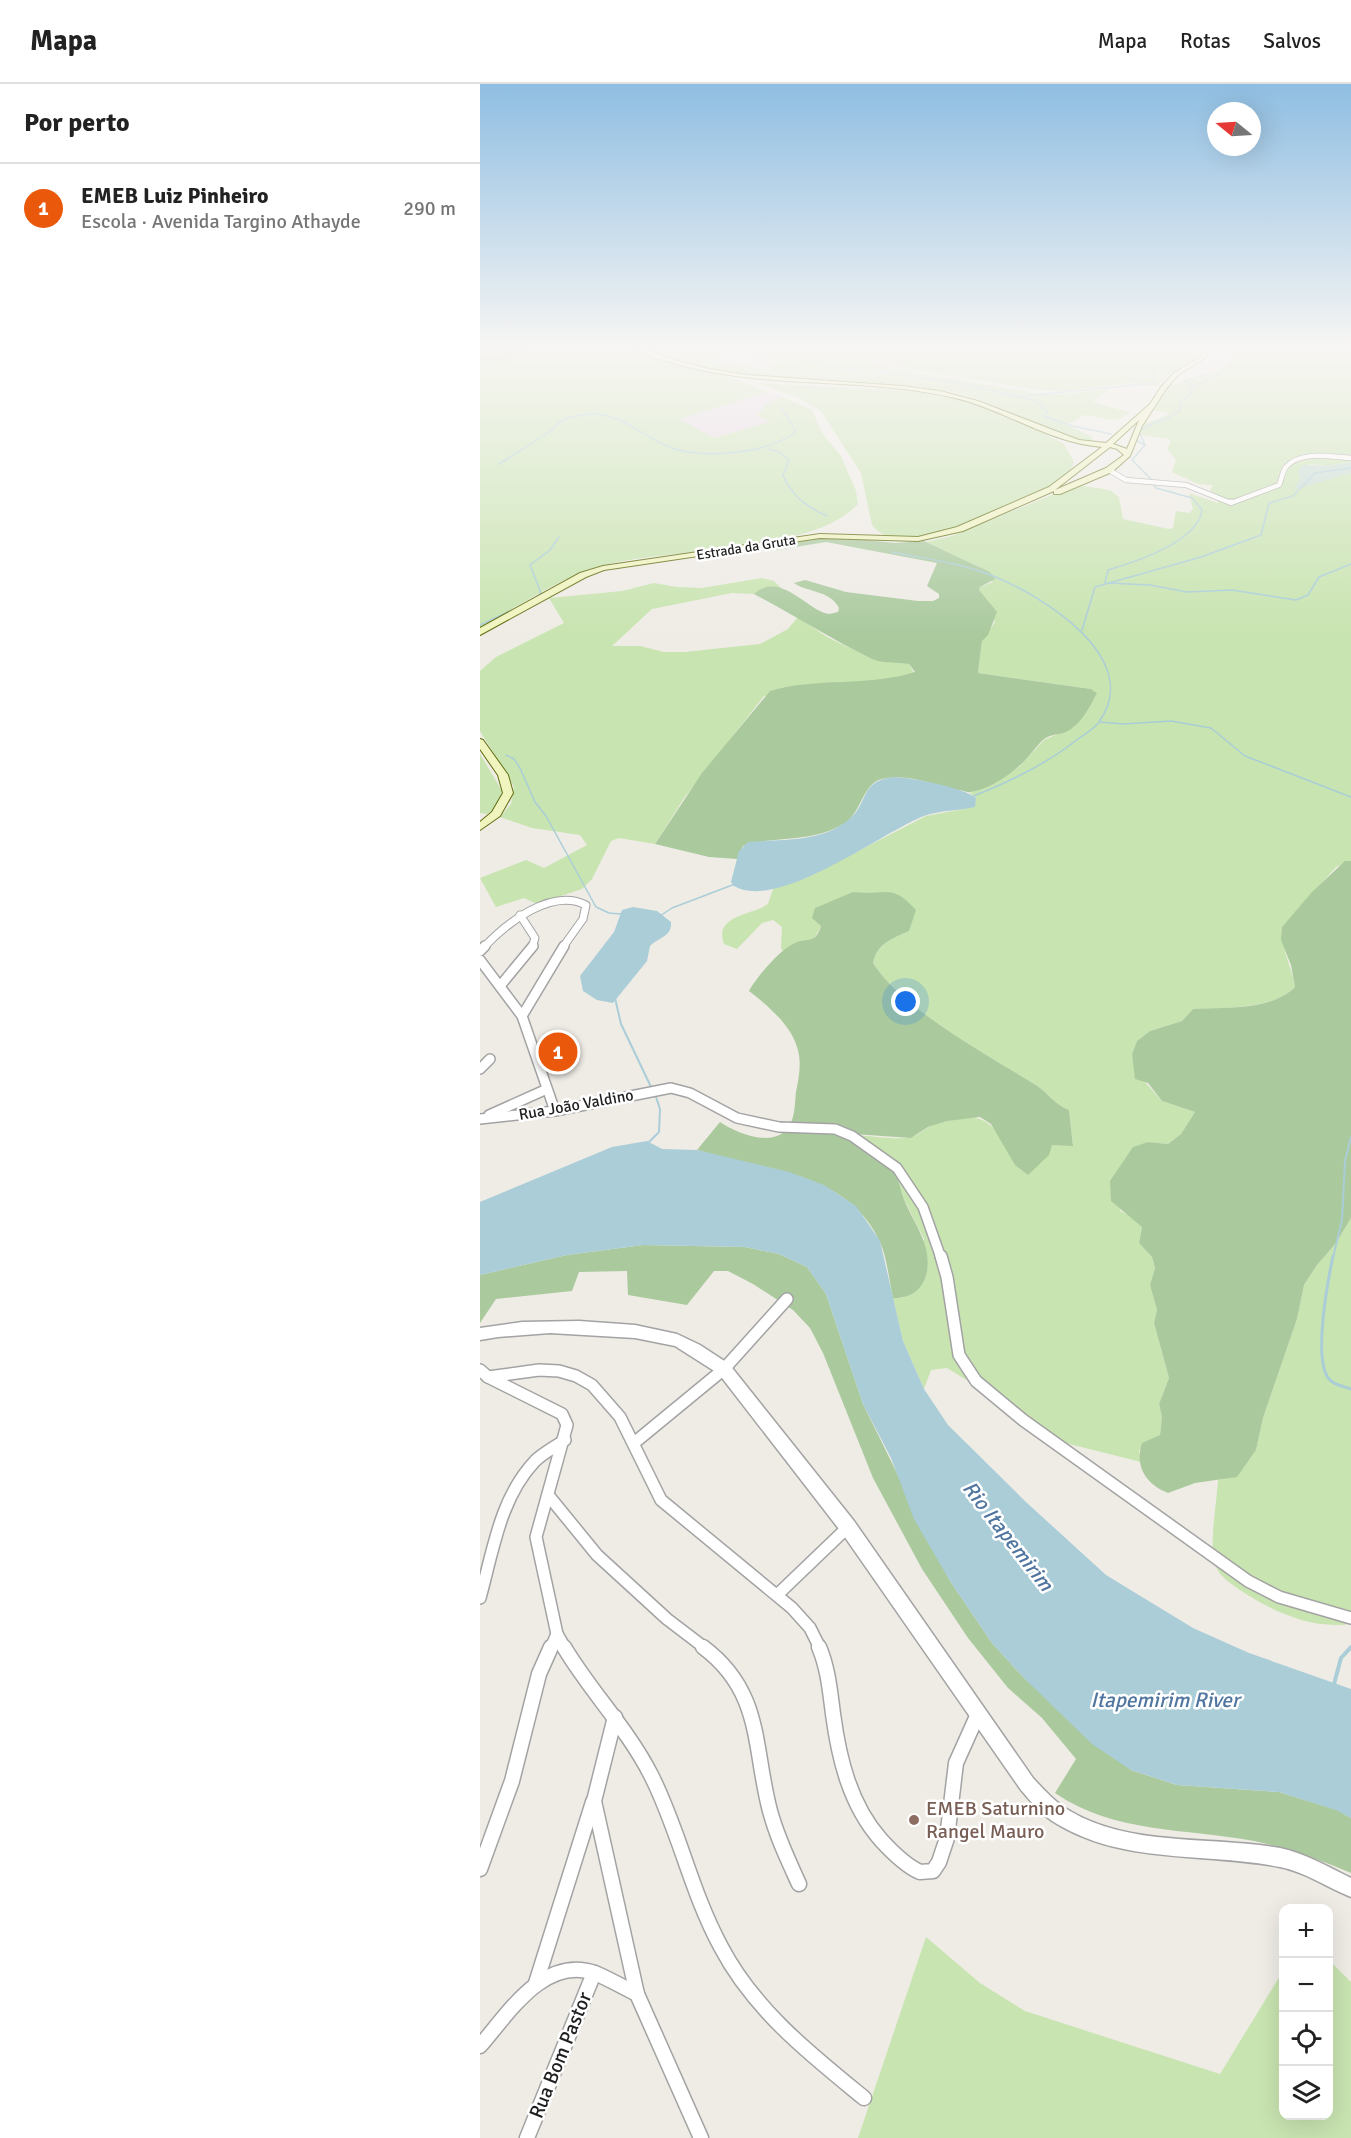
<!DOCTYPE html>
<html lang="pt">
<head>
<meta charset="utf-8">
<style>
  body { margin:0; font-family:Signika,sans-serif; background:#f6f6f6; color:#222 }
  .controls { position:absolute; right:18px; bottom:18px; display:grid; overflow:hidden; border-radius:12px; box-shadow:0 6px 24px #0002 }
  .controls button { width:54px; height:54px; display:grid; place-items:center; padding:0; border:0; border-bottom:2px solid #e0e0e0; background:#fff; color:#222; font:30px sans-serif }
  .compass { position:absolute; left:727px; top:18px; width:54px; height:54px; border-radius:50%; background:#fff; box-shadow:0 6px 24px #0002; rotate:288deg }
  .you { position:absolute; left:426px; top:918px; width:21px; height:21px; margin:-15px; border:4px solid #fff; border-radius:50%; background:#1a73e8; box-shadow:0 0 0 9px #1a73e833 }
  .badge { display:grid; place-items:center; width:39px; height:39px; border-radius:50%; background:#ea580c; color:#fff; font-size:20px; font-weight:700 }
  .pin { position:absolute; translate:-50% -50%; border:3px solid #fff; box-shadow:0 2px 6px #0006 }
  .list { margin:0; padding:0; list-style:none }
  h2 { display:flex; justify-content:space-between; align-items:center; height:78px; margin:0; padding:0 24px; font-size:26px }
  h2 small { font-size:20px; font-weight:400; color:#767676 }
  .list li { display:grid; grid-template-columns:39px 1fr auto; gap:18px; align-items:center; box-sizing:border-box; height:90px; padding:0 24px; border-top:2px solid #e0e0e0 }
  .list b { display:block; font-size:22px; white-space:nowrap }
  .list p { margin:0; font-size:20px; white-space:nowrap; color:#767676 }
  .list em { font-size:20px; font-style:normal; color:#767676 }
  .icon { flex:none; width:33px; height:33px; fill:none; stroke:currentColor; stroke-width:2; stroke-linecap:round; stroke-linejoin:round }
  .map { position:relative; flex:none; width:871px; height:2054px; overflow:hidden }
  header { display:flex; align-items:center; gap:36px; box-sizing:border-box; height:84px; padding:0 30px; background:#fff; border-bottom:2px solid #e0e0e0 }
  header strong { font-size:28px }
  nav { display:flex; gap:33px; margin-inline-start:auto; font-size:21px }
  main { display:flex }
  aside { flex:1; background:#fff }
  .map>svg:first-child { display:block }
  .industrial { fill:#e7d8e4 }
  .grass { fill:#c8e4b0; fill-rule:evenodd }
  .forest { fill:#aaca9e }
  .wetland { fill:#c4dbd1 }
  .water { fill:#aacdd8 }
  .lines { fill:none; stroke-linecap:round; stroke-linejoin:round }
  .stream-far3 { stroke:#aacdd8; stroke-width:1.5 }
  .stream-far2 { stroke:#aacdd8; stroke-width:2 }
  .stream-far1 { stroke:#aacdd8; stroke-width:3 }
  .stream { stroke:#aacdd8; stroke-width:4 }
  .minor-far5-casing { stroke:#a3a3a3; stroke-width:6 }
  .minor-far4-casing { stroke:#a3a3a3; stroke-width:7 }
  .minor-far3-casing { stroke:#a3a3a3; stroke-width:9 }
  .minor-far2-casing { stroke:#a3a3a3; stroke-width:12 }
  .minor-far1-casing { stroke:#a3a3a3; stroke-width:14 }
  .minor-casing { stroke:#a3a3a3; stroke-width:17 }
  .tertiary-casing { stroke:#a3a3a3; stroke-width:3 }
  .secondary-casing { stroke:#606d0f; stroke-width:2 }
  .minor-far5 { stroke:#fff; stroke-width:4.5 }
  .minor-far4 { stroke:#fff; stroke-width:5 }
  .minor-far3 { stroke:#fff; stroke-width:7 }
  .minor-far2 { stroke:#fff; stroke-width:9 }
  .minor-far1 { stroke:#fff; stroke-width:11 }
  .minor { stroke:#fff; stroke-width:14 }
  .tertiary { fill:#fff; fill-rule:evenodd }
  .secondary { fill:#f0f4bf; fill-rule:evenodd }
  .education-dot { fill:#8d6e63; stroke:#fff; stroke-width:2 }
  .labels { text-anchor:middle; stroke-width:5; stroke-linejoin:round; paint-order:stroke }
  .far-street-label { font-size:14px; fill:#1f1f1f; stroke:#fff }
  .street-label { font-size:16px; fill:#1f1f1f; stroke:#fff }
  .near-education-label { font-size:20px; fill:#785e54; stroke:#fff; text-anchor:start }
  .near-street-label { font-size:20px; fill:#1f1f1f; stroke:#fff }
  .near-water-label { font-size:21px; font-style:italic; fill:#50759f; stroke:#fff }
</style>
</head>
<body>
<header>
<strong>Mapa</strong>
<nav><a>Mapa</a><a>Rotas</a><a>Salvos</a></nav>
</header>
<main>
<aside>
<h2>Por perto<small></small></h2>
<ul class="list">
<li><span class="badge">1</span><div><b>EMEB Luiz Pinheiro</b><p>Escola · Avenida Targino Athayde</p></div><em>290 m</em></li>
</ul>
</aside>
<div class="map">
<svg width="871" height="2054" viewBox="0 0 871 2054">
  <rect width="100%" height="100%" fill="#efece6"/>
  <polygon class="industrial" points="288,308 303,313 288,319 277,331 291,338 234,354 198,335"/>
  <g class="grass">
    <path d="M46 263H150L179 276 255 295 288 308 199 335 234 354 290 338 277 331 288 319 303 313 332 326 342 349 361 372 376 407 378 420C329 472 186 462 118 483 77 495 38 523 0 543V281L17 279 47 265Z"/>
    <path d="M163 263H331L432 288 556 309 584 310 630 305 612 318 649 328C638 342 618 332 604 331L587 341 612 353 613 359C562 350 519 316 468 307 367 290 258 308 163 263ZM255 266 300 276 301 277 284 287 276 283 226 277Z"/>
    <path d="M343 263H723C713 280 690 285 678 302L653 299 582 307 558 306 435 286Z"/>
    <path d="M757 263H871V378L847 382 830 380 820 393 834 398 871 389V777L856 783 802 843C800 863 812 883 815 903 789 927 747 923 713 925L702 937 670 947 657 957 652 970 655 987 682 1017 715 1028 701 1050 688 1060 668 1058 640 1127 651 1132 662 1143 659 1159 672 1173 675 1185 670 1201 677 1226 674 1239 689 1294 679 1320 682 1333 680 1351 659 1366 661 1378 557 1352 506 1308 467 1284 451 1286 444 1305 423 1257 413 1214H423L444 1155 422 1111 416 1088 358 1049C373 1050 418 1057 431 1053 438 1052 444 1045 451 1042 503 1024 513 1034 535 1081L572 1061H593L589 1026C575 1021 568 1009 556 1001 509 972 422 925 393 879 397 859 412 855 429 847L385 810 373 808 341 842 334 855 304 869 301 864 302 843 293 836 282 839 257 865 244 860C233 831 273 831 288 820L293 805 328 793 446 732 494 723 496 714 490 709 517 698 540 682 564 656 594 643 617 609 611 605 498 589 502 557 515 538 499 506 500 503 513 498 500 483 446 458 472 452 596 401 630 406 639 413 643 435 689 445 693 444 696 427 709 429 713 425 709 409 738 419 736 412 730 406 733 401 718 400 692 388 696 376 687 364 691 358 689 355 653 350C659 335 679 339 689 329L670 325 683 304 738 288 752 276Z"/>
    <path d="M277 299 436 307 497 320 529 332 584 360 594 378C586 403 547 413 526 422 496 436 418 475 392 441L381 389 341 327 321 315Z"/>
    <polygon points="282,494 294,497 302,505 291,504 274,510 252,509 172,525 132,562 160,562 184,568 205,568 280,560 308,545 318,533 347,553 393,575 429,580 434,589 397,597 284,612 204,714 175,760 139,754 131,757 112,795 102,805 57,820 44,814 16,823 0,794 46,776 64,784 107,761 100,751 52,744 20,733 31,720 34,703 0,647 0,587 16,573 84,539 69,514 142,507 174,499 197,503 222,504"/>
    <polygon points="0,670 22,707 16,724 7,730 0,729"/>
    <path d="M871 1134V1540C831 1545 796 1529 763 1508 754 1502 741 1494 736 1483 728 1464 737 1418 738 1396L757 1392 776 1366 783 1334 817 1235 824 1201 837 1181 856 1159Z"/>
    <polygon points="446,1853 500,1899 545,1927 740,1990 803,1887 804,2032 848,2032 849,1876 871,1898 871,2054 378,2054"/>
  </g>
  <g class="forest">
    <polygon points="0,263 46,263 48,269 39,274 0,281"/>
    <path d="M366 454 415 459 444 457 510 488 515 495 500 503 499 506 517 528 508 551 502 557 498 589 611 605 617 609C609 624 601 641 586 648 578 651 571 650 564 655 555 663 549 674 539 682 527 693 508 705 491 708 487 709 482 706 478 706 453 701 428 689 402 695 383 699 381 729 365 739 331 760 296 751 263 762L257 775 229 773 175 760 222 689 290 607C337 593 388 603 435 588L429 580C417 578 403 580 392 575 351 555 314 531 274 510 301 486 328 528 349 530L358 528 359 524C350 506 328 509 314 499L325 496 366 508 438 517H453L459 514V510L447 502 457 479 346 458 297 466 295 461 335 455Z"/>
    <path d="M865 777H871V1134L856 1159 837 1181 824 1201 817 1235 783 1334 776 1366 757 1393 715 1399 688 1409C667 1401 654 1383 662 1359L680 1351 682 1333 679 1320 689 1294 674 1239 677 1226 670 1201 675 1184 672 1173 659 1159 662 1143 631 1117 630 1097 653 1063 668 1058 688 1060 701 1050 715 1028 682 1017 668 999 655 995 652 970 657 957 670 947 702 937 713 925C747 923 790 927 815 903L811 881 801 856 802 843 832 808Z"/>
    <path d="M373 808C406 812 411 798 436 826L429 847C412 855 397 859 393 879 422 925 509 972 556 1001 568 1009 575 1021 589 1026L593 1062 572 1061 569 1071 548 1091 535 1081 511 1040 500 1033 467 1037 448 1043 431 1054 359 1049 416 1088C418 1095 420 1103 422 1110 427 1125 436 1138 442 1153 454 1180 448 1215 413 1214 409 1196 407 1172 399 1156 366 1086 281 1086 217 1066L240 1038C259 1051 301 1067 312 1036 315 1028 315 1017 316 1008 319 994 322 977 317 963 311 941 286 920 269 907 277 893 299 866 315 859 328 853 335 861 341 842L332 834 335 824Z"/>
    <path d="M163 1161 265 1163 299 1170 327 1183 346 1210 383 1320 470 1497 512 1559 544 1594 651 1686 697 1701 799 1708 857 1726 871 1734V1789C841 1776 807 1764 774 1757 705 1744 635 1750 575 1709L596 1675 562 1634 528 1604 488 1554 442 1485 393 1394 343 1269 330 1244 313 1226 273 1200 248 1187H234L207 1221 148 1211 147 1187 99 1188 92 1207 16 1215 0 1239V1191L87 1171Z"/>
  </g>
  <path class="wetland" d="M871 378V389C861 391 818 406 814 405L820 395 818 387 824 381 847 382Z"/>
  <g class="water">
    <path d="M414 693C433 694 482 703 496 714L495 723C478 727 460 726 444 732 402 748 298 828 254 802L251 798 259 767 268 758C300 755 339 759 367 737 390 720 378 697 414 693Z"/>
    <path d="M153 823 177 827 191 838C192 853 179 853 170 862L167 877 133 919 117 916 103 907 100 892 134 848 142 826Z"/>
    <polygon points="167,1057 182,1065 217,1066 309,1088 344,1101 376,1122 400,1157 423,1257 444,1305 468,1341 546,1418 626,1491 713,1544 769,1569 871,1605 871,1734 856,1726 799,1708 697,1701 651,1686 612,1660 544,1594 512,1559 470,1497 434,1435 411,1374 383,1320 346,1210 327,1183 299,1170 265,1163 163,1161 87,1171 0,1191 0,1118 132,1063"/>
  </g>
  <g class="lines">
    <g class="stream-far3">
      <polyline points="254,263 275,269 343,279 361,285 403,288 483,300 557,317 568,328 563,332 592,342 631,350"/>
      <polyline points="305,272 330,263"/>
      <polyline points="713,302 704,297 731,289"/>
      <polyline points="534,313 675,299 672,286"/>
      <polyline points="657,357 665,361"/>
      <path d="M665 361 659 347C672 338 687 336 700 327V319L709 312 712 303 747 285 759 263"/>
      <polyline points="665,361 652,376 672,396"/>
      <path d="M288 365 299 368 309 376 303 391C311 411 328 424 347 432"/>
      <path d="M19 380C36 369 53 359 69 348 74 345 78 339 83 336 89 333 102 331 110 330 138 328 160 350 185 361 218 377 286 370 316 348L301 322"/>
      <path d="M412 468C446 475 481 479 513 492 561 511 665 574 619 638 614 645 605 650 598 655 565 681 530 698 491 713"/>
      <path d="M625 499 628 486C655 478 718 458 722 426L712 414 676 404 673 400"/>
      <polyline points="628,499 670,501 707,508 752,506 816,516 828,511 839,493 871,480"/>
      <polyline points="56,514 61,509 50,481 70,466 79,453"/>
      <polyline points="0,541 32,526"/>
      <polyline points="602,546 615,503 721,473 781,451 789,419 813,412 835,389 871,384"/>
      <polyline points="620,638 643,640 691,637 731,644 765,672 871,713"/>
      <polyline points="26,671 34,675 40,684 55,718 66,732 116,823 129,829 141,830"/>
      <polyline points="180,832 192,824 255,800"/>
    </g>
    <g class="stream-far2">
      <polyline points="135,914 141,940 172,1005"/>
      <polyline points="169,1058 179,1048 180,1025 175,1010"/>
      <polyline points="853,1174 862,1136 865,1077 871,1053"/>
    </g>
    <path class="stream-far1" d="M853 1172C848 1196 832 1279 850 1296 854 1301 865 1303 871 1305"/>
    <polyline class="stream" points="854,1600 861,1574 871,1563"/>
    <defs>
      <path id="minor-far5" d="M629 386 646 396 706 401 751 419 799 401C802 395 802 388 806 383 821 366 851 373 871 374"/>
      <polyline id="minor-far4" points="750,418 752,418"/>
      <g id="minor-far3">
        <polyline points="40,831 55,854 52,863"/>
        <path d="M4 863C26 840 71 803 106 821L103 835 83 863"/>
      </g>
      <g id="minor-far2">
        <polyline points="0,867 5,862"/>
        <polyline points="0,876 42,932 75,1027"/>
        <polyline points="20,902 53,862"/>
        <polyline points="42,932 84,862"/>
        <polyline points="0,985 10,975"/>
        <polyline points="9,1031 67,1005"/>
        <polyline points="0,1035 75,1027 191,1004 210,1009 257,1034 299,1043 355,1045 372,1052 417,1084 443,1123 461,1174"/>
      </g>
      <g id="minor-far1">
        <polyline points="461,1172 467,1193 479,1271 496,1297 543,1336 768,1497 799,1513 871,1534"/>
        <polyline points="0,1286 8,1293 82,1330 87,1341 56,1453 77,1550 85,1564"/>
        <polyline points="8,1293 59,1286 79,1287 96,1292 112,1301 140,1333 181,1416 312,1524 330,1544 340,1564"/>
        <polyline points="154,1359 244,1285 307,1215"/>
        <polyline points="68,1411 117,1471 187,1535 225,1564"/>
        <polyline points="297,1511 368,1443"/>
        <path d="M0 1514C13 1467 20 1414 55 1377 63 1369 75 1363 85 1356"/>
        <polyline points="71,1564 77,1550"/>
      </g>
      <g id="minor">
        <path d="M84 1563C110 1607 147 1644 171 1691 199 1746 211 1808 241 1863 274 1926 330 1970 384 2014"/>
        <path d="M223 1563C283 1608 273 1663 290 1727 297 1753 308 1776 319 1800"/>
        <path d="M339 1563C348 1584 350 1607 353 1630 359 1675 370 1721 401 1756 412 1768 426 1782 440 1788L453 1787 459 1778 467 1754 476 1679 498 1630"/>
        <polyline points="135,1633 114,1717 157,1910"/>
        <polyline points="0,1785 32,1697 59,1590 71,1563"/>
        <polyline points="56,1899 113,1718"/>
        <path d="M0 1962C28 1930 64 1871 115 1889 129 1895 143 1903 157 1910L221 2054"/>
        <polyline points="47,2054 114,1889"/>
      </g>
      <path id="tertiary" d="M99 1237 155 1241 197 1250 220 1261 249 1280 374 1437 553 1694C564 1706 576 1719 590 1727 650 1763 733 1752 800 1764 824 1769 849 1783 871 1794V1813C848 1804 825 1788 800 1783 726 1768 645 1781 577 1740 563 1732 552 1719 541 1706L362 1449 239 1290 195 1262 155 1254 70 1249 18 1253 0 1256V1244L42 1238Z"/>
      <g id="secondary">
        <path d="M152 263H160L194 276 229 285 267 291 422 302 460 307 498 317 599 356 626 359 670 320 681 303 694 289 720 273 726 263H732L724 275 698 291 686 305 662 342 650 372 632 388 580 410H574V407L483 447 438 457 340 454 124 486 106 493 0 551V544L100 489 123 482 340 450 438 453 477 443 569 403 622 363C569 359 526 326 475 314 387 293 295 305 208 283 189 278 168 273 152 263ZM659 336 647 365 633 360ZM630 363 637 365 644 371 626 384 575 406Z"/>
        <polygon points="0,655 3,656 28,691 33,709 20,732 0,746 0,738 12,728 23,709 18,691 0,665"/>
      </g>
    </defs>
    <use href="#minor-far5" class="minor-far5-casing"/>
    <use href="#minor-far4" class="minor-far4-casing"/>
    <use href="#minor-far3" class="minor-far3-casing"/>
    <use href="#minor-far2" class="minor-far2-casing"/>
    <use href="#minor-far1" class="minor-far1-casing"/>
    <use href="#minor" class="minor-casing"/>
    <use href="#tertiary" class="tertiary-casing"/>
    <use href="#secondary" class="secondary-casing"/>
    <use href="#minor-far5" class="minor-far5"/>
    <use href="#minor-far4" class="minor-far4"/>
    <use href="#minor-far3" class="minor-far3"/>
    <use href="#minor-far2" class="minor-far2"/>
    <use href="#minor-far1" class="minor-far1"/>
    <use href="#minor" class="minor"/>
    <use href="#tertiary" class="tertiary"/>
    <use href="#secondary" class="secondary"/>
  </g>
  <linearGradient id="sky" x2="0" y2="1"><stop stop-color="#8fbee2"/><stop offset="0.48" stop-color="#f8f6f4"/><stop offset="1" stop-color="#f8f6f4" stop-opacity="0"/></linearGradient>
  <rect width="871" height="550" fill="url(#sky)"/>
  <circle class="education-dot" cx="434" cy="1736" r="6"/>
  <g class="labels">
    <g class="far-street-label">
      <text transform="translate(266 463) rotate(-9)" y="5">Estrada da Gruta</text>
    </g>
    <g class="street-label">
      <text transform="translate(96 1020) rotate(-10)" y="6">Rua João Valdino</text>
    </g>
    <g class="near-education-label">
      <text x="446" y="1731">EMEB Saturnino<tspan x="446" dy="23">Rangel Mauro</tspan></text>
    </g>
    <g class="near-street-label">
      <text transform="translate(80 1971) rotate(-68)" y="7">Rua Bom Pastor</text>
    </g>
    <g class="near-water-label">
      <text transform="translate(528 1452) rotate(52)" y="7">Rio Itapemirim</text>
      <text x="685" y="1623">Itapemirim River</text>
    </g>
  </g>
</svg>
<div class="controls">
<button>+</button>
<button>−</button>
<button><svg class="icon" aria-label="locate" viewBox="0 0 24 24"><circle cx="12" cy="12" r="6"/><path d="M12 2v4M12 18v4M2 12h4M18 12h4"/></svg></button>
<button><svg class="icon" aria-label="layers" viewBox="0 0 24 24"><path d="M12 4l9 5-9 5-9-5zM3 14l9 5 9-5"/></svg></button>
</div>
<svg class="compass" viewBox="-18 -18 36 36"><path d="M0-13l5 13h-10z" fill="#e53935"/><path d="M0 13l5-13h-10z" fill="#767676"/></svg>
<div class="you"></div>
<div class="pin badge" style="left:78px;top:968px">1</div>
</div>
</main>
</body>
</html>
